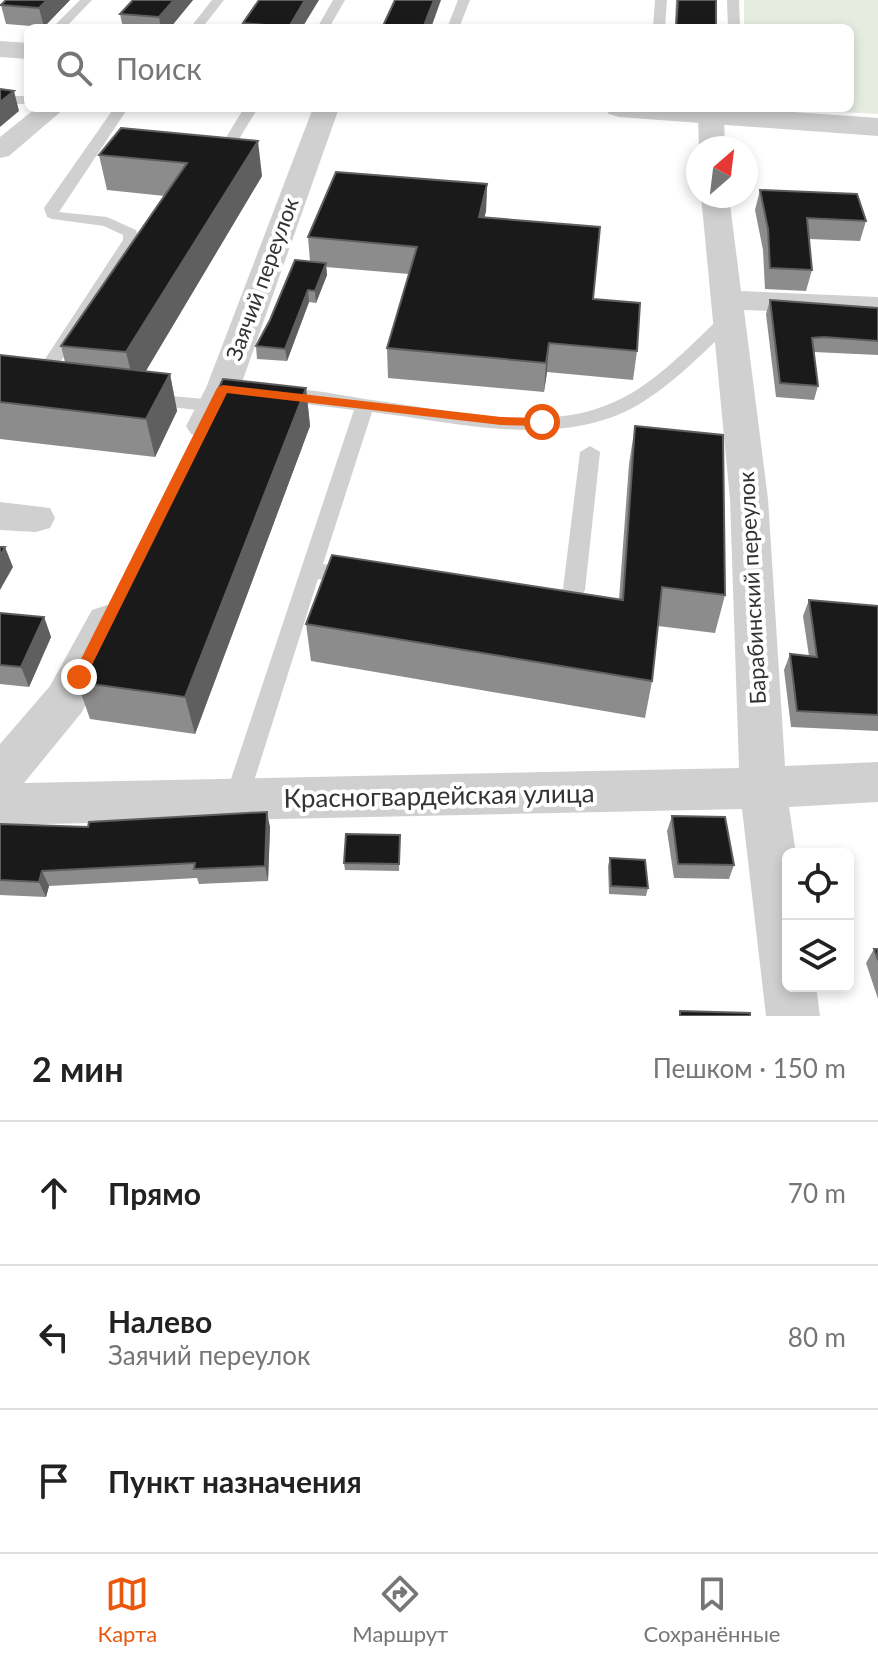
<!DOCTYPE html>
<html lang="ru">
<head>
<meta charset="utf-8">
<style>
  body { margin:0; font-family:Lato,sans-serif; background:#f6f6f6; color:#222 }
  .controls { position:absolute; right:24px; bottom:24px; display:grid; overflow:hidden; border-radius:12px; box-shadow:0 4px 12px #0003 }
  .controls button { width:72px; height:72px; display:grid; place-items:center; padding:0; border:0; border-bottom:2px solid #e0e0e0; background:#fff; color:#222; font:40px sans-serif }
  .compass { position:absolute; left:686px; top:136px; width:72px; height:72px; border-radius:50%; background:#fff; box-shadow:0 4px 12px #0003; rotate:28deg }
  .stop { position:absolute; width:24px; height:24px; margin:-18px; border:6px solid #ea580c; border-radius:50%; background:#fff }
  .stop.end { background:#ea580c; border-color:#fff; box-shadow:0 2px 8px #0008 }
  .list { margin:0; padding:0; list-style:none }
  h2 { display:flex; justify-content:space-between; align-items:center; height:104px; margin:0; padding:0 32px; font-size:34px }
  h2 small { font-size:26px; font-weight:400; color:#767676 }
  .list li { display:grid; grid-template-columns:52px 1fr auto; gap:24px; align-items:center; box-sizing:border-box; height:144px; padding:0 32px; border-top:2px solid #e0e0e0 }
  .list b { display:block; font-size:30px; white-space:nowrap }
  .list p { margin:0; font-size:26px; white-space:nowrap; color:#767676 }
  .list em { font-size:26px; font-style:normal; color:#767676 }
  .icon { flex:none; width:44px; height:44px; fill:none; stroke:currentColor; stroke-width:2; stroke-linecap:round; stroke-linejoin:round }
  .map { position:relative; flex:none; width:878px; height:1016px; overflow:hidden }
  .search { position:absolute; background:#fff; box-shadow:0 4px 12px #0003; left:24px; right:24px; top:24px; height:88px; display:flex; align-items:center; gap:20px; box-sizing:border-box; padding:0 28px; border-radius:12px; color:#767676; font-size:30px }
  .sheet { height:536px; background:#fff }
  nav { display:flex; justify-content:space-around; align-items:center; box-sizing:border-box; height:112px; border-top:2px solid #e0e0e0; background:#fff; font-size:22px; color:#767676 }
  nav a { display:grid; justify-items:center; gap:4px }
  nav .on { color:#ea580c }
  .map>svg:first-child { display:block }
  .green { fill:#e6ecdf }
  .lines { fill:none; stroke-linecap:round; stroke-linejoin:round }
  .service { fill:#d0d0d0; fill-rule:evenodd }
  .minor { fill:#d0d0d0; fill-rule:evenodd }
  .tertiary { fill:#d0d0d0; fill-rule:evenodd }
  .wall { fill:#8c8c8c }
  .shaded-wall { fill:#5f5f5f }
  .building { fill:#1a1a1a; stroke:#5f5f5f; stroke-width:2 }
  .route { fill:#ea580c }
  .labels { text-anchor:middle; stroke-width:8; stroke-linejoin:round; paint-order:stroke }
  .street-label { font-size:22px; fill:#333; stroke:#fff }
  .near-street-label { font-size:26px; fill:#333; stroke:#fff }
</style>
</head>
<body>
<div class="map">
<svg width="878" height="1016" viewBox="0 0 878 1016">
  <rect width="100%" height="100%" fill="#fff"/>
  <polygon class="green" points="744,0 878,0 878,114 763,108 850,108 850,28 744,28"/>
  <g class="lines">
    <g class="service">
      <polygon points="80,0 92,0 65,28 52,28"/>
      <polygon points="212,0 224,0 202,28 190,28"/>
      <polygon points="333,0 345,0 329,28 317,28"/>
      <polygon points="458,0 470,0 459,28 447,28"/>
      <polygon points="655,0 667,0 665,28 653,28"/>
      <polygon points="727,0 739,0 740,28 728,28"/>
      <rect x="0" y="96" width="28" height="8"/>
      <polygon points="114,108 128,108 59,212 107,217 136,230 139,240 45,386 33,386 30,382 123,240 123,235 104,226 52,219 47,217 44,208"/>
      <polygon points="244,108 258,108 225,162 215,162 213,159"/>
      <path d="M728 315 734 316V324C703 352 673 385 636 406 558 450 455 422 372 412L323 564 359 569 363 575 359 581 352 583 318 579 248 800 245 808 236 811 227 808 224 800 354 410 282 401 276 399 273 395 276 391C299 385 347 397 372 400 443 409 539 433 607 405 652 388 687 348 722 316Z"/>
      <polygon points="151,394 214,400 223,406 214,412 145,404 142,400"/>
      <polygon points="590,446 600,452 585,590 576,606 542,606 539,600 542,594 563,589 580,452"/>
    </g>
    <g class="minor">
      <polygon points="36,108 65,108 9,156 0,158 0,137"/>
      <polygon points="313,108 339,108 240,388 217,434 204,438 191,434 186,426 206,388"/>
      <polygon points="711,109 724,117 725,148 699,148 698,117"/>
      <polygon points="701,196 729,196 741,291 878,297 878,315 744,310 768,499 785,766 878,762 878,802 789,807 796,854 788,854 788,986 816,986 820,1016 766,1016 742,809 0,825 0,744 50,686 92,610 107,605 122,610 128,621 82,712 24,783 739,768 730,499"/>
      <polygon points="0,502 50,508 55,518 50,528 36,532 0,530"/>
    </g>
    <g class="tertiary">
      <polygon points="0,41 28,43 28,59 0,57"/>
      <polygon points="604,108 739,108 878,118 878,136 619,117 609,114"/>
    </g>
  </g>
  <g class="wall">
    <polygon points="6,0 70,0 44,27 6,24 1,5"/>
    <polygon points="193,0 170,28 123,28 120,14"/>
    <polygon points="676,0 716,0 716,28 675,28"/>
    <polygon points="243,23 302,28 243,28"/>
    <polygon points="121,128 262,176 146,371 170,374 177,411 155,457 0,439 0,355 65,362 61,346 165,196 107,190 99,155"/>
    <polygon points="487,184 486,211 484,218 593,299 637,351 633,380 547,372 544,392 388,378 387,348 409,274 326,267 327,275 316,303 309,302 287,361 257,359 256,346 310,261 308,237"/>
    <polygon points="760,190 866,221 860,241 809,239 812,270 806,291 765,289 763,250 755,210"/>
    <polygon points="770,300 878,308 878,355 814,352 818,386 814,400 776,397 766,314"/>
    <polygon points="306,388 310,426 195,734 90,719 77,682"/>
    <polygon points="635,426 725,595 715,633 658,626 652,681 645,718 311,661 306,624 619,600 629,464"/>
    <polygon points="809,600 878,606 878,731 791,727 784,670 790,654 809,656 803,616"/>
    <polygon points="0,613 44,617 51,637 29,687 0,684"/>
    <polygon points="672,816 734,865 729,879 674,878 667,831"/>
    <polygon points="0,824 88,827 270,827 268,881 199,884 197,878 49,886 46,897 0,895"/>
    <polygon points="400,835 399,871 345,870 344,863"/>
    <polygon points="610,858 648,888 646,896 609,894 608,866"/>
    <polygon points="874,949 878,949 878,999 866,963"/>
  </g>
  <g class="shaded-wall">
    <polygon points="47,0 70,0 44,27 39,8"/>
    <polygon points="174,0 193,0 170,28 161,28 159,17"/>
    <polygon points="305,0 319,0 302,28 289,28"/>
    <polygon points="434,0 441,0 431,28 423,28"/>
    <polygon points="14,91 19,111 0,127 0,102"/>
    <polygon points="258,141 262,176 135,389 126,352"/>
    <polygon points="487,184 486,211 478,245 479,217"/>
    <polygon points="326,263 327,275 316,303 315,291"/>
    <polygon points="308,290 309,302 287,361 285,349"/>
    <polygon points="549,343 547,372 544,392 546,363"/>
    <polygon points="170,374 177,411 155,457 146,419"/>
    <polygon points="306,388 310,426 195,734 185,697"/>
    <polygon points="5,547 13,567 0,590 0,556"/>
    <polygon points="44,617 51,637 29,687 21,667"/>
    <polygon points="267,812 270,827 268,881 265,866"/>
    <polygon points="42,871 49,886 46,897 39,882"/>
  </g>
  <g class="building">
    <polygon points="6,0 47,0 39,8 1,5"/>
    <polygon points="133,0 174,0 159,17 120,14"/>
    <polygon points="259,0 305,0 289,27 243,23"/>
    <polygon points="395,0 434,0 423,28 382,28"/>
    <polygon points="678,0 716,0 716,28 676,28"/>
    <polygon points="0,89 14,91 0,102"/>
    <polygon points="121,128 258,141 126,352 61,346 187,163 99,155"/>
    <polygon points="336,172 487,184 479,217 600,227 593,299 640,303 637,351 549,343 546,363 387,348 417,247 308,237"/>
    <polygon points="760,190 857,194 866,221 807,218 812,270 770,268 768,229"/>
    <polygon points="295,260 326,263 315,291 308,290 285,349 256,346 270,320"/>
    <polygon points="770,300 878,308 878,341 824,337 812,338 818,386 780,383"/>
    <polygon points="0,355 170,374 146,419 0,402"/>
    <polygon points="223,379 306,388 185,697 77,682"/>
    <polygon points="635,426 723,435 725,595 662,587 652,681 306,624 332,555 623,600"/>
    <polygon points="0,547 5,547 0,556"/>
    <polygon points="809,600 878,606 878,715 797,711 790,654 817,657"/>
    <polygon points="0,613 44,617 21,667 0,665"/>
    <polygon points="267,812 265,866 194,869 195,863 42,871 39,882 0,880 0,824 88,827 89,822"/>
    <polygon points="672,816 725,817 734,865 678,864"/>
    <polygon points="346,834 400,835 399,864 344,863"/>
    <polygon points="610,858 645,860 648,888 611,886"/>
    <polygon points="874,949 878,949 878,960"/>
    <polygon points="680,1011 750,1013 750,1016 680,1016"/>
  </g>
  <polygon class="route" points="223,385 501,417 542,418 548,422 542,426 501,425 227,393 84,681 74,681 72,677 217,388"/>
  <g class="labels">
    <g class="street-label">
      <text transform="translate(262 279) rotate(-70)" y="8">Заячий переулок</text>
      <text transform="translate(752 588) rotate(-93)" y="8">Барабинский переулок</text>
    </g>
    <g class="near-street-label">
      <text transform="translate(439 796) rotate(-1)" y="9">Красногвардейская улица</text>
    </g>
  </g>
</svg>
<div class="controls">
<button><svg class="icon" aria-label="locate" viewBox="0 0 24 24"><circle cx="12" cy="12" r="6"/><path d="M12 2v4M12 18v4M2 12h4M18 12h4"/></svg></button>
<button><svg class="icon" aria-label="layers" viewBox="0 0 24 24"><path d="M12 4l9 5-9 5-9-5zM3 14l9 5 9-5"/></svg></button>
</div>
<svg class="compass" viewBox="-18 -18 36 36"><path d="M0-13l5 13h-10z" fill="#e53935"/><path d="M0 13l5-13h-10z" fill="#767676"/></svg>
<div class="stop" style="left:542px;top:422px"></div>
<div class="stop end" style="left:79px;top:677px"></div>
<div class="search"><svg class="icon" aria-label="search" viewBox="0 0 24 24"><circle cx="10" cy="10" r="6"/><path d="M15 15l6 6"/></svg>Поиск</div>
</div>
<section class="sheet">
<h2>2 мин<small>Пешком · 150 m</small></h2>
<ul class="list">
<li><svg class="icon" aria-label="ahead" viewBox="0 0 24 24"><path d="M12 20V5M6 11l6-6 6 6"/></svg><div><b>Прямо</b></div><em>70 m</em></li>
<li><svg class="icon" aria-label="left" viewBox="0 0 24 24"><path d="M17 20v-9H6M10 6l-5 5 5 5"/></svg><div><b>Налево</b><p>Заячий переулок</p></div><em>80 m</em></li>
<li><svg class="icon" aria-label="arrive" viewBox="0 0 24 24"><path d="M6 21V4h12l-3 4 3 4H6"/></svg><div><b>Пункт назначения</b></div></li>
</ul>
</section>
<nav>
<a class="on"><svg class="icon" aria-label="map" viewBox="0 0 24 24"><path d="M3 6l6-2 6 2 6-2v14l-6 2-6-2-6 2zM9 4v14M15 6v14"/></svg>Карта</a>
<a><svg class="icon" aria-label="directions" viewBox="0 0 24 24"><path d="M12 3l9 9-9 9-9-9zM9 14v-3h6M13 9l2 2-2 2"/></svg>Маршрут</a>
<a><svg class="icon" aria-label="saved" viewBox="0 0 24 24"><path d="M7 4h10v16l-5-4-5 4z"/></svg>Сохранённые</a>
</nav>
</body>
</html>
